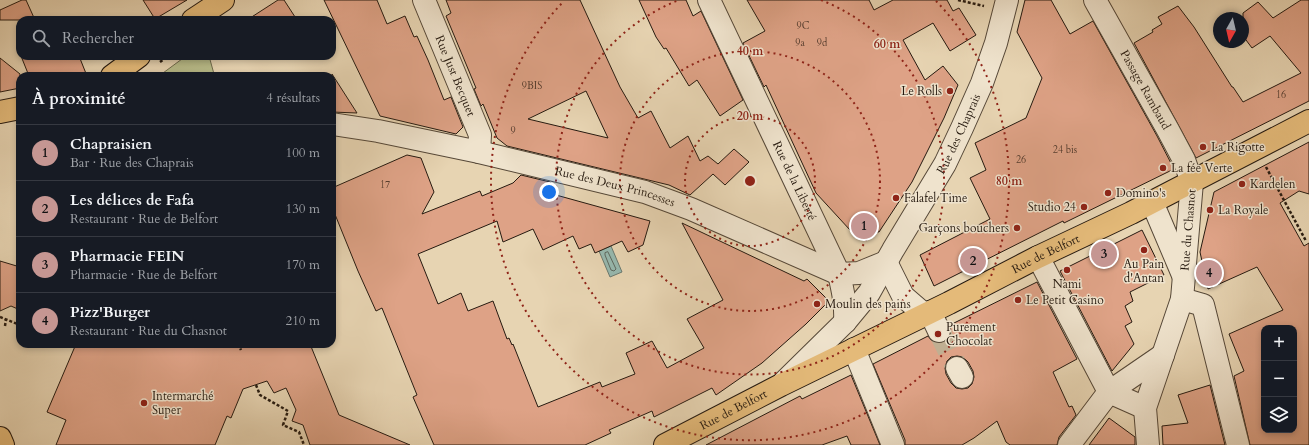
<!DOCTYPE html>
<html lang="fr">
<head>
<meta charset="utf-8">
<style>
  body { margin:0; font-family:Cardo,serif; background:#20242c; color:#f1f3f6 }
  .controls { position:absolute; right:12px; bottom:12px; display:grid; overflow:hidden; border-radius:8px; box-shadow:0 2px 6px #0003 }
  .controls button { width:36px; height:36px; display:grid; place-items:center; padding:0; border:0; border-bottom:1px solid #363941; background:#171b24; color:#f1f3f6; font:20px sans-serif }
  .compass { position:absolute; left:1213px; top:12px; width:36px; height:36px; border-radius:50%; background:#171b24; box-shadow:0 2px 6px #0003; rotate:188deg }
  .you { position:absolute; left:549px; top:192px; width:14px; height:14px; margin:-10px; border:3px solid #fff; border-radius:50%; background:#1a73e8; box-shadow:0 0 0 6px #1a73e833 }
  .badge { display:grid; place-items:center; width:26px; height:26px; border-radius:50%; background:#c59692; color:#111; font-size:13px; font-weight:700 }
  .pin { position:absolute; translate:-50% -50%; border:2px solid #fff; box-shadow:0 1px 4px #0006 }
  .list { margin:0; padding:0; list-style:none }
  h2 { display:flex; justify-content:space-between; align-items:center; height:52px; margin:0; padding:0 16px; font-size:17px }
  h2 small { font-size:13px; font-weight:400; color:#9ea1a6 }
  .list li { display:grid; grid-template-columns:26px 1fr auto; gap:12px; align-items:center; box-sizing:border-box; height:56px; padding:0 16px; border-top:1px solid #363941 }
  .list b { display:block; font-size:15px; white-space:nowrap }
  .list p { margin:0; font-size:13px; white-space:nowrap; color:#9ea1a6 }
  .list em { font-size:13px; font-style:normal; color:#9ea1a6 }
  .icon { flex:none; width:22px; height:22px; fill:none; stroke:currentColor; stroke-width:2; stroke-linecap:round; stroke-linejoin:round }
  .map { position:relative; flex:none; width:1309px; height:445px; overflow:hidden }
  .search { position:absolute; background:#171b24; box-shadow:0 2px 6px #0003; left:16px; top:16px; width:320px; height:44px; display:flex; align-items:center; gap:10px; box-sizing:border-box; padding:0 14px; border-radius:12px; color:#9ea1a6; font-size:15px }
  .panel { position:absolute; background:#171b24; box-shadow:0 2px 6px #0003; left:16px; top:72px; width:320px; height:276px; border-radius:12px }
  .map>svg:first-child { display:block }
  .green { fill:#b8bc8a; stroke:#6f6b4d }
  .water { fill:#97b8ae; stroke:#6a796f }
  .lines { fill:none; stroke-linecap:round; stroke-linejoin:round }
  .shore { stroke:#5e695f; stroke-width:1 }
  .building { fill:#dea286; stroke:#261a10; fill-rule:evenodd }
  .minor-tunnel { stroke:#c0af92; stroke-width:22; stroke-dasharray:22 11; stroke-linecap:butt }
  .minor-casing { stroke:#564838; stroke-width:24 }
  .major-casing { stroke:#261a10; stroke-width:24 }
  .path { stroke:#261a10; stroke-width:2.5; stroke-dasharray:3 2; stroke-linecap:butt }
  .minor { stroke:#efe3cd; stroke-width:22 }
  .major { stroke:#e4ba79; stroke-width:22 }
  .ring { fill:none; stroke:#8f2418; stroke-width:2; stroke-dasharray:2 4 }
  .poi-dot { fill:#8f2418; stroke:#efe3cd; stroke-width:1.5 }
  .labels { text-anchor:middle; stroke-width:3; stroke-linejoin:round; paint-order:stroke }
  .number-label { font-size:10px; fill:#543c2e }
  .street-label { font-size:12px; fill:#261a10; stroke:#efe3cd }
  .poi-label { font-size:12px; fill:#261a10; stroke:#efe3cd; text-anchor:start }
  .centre { fill:#8f2418; stroke:#efe3cd; stroke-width:2 }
  .ring-label { font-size:12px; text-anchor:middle; font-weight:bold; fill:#8f2418; stroke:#efe3cd; stroke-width:3; stroke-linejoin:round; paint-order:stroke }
</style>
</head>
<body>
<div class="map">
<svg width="1309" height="445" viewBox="0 0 1309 445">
  <rect width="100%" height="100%" fill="#e7d4b2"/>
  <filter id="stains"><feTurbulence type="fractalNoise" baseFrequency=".005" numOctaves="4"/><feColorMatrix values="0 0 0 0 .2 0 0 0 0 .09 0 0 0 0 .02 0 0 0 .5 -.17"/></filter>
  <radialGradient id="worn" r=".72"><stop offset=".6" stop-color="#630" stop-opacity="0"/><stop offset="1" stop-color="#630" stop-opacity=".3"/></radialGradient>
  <polygon class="green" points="186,56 209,56 214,74 213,76 165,76 163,73"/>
  <polygon class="water" points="611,246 622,272 610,277 599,251"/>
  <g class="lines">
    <polygon class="shore" points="608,252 616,269 614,271 611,270 605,255 605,253"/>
  </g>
  <g class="building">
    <polygon points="22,0 26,0 35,20 0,20 0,10"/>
    <polygon points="143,0 187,0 155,19"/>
    <polygon points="278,0 284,0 297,20 247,20"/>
    <polygon points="324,0 377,0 387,24 405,16 414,37 417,36 428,60 444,100 451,97 463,127 456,134 380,116"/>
    <path d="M446 0H580L620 87 638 118 651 111 670 148 688 136 700 161 708 156 718 164 734 149 749 162 725 185 713 174 690 195 669 185 507 146 497 138 483 104 481 106 474 89 476 88 446 16 451 13ZM586 91 608 138 528 119Z"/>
    <polygon points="639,0 686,0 693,16 701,11 743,100 720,116 697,80 689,86 666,48 664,49 656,37"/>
    <polygon points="747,0 869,0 874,10 893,0 947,0 953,11 959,8 976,35 950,51 933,23 903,40 925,80 943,66 958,85 944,118 912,182 879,232 850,230 816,193 766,85 764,87 743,43 765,31"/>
    <polygon points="1025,0 1051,0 1070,34 1093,21 1157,136 1174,169 1064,223 1063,221 934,286 920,255 990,219 970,178 986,170 975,143 1026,118 1042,78 1017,32"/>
    <polygon points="1301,0 1309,0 1309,101 1196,158 1134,43 1153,32 1152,30 1162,24 1158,17 1178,6 1194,27 1232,87 1233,87 1243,102 1301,73 1270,36 1252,48 1243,36 1243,13 1258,2 1273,18"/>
    <polygon points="21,56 79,56 87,76 29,76"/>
    <polygon points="0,58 20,74 20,88 0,92"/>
    <polygon points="332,74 357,113 332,112"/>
    <path d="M1309 142V194L1299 191 1280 203 1304 246 1309 243V445H1250L1234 376 1244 371 1229 334 1283 310 1257 267 1208 289 1200 252 1214 192ZM1264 328H1294V430H1264Z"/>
    <polygon points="407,155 421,158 434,192 422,214 480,191 482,196 513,183 521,175 550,182 556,195 650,221 643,245 628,252 622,241 595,253 591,244 579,249 573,236 543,250 533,229 503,242 497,221 418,254 438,304 461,293 468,311 493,301 507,339 509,338 512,345 513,344 538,407 600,382 602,387 635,374 626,353 652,341 667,368 704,348 687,319 723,300 682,223 804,281 807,279 829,301 806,324 762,363 716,395 712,388 654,417 652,411 609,430 611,433 585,445 434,445 413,397 417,395 382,308 376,311 358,271 332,207 332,188"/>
    <polygon points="1142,230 1164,275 1130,292 1133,301 1125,306 1132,322 1125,326 1134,344 1112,371 1060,271"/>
    <polygon points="0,261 20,267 20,310 11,306 0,311"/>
    <path d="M1037 282 1077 359 1053 372 1069 407 1072 406 1076 415 1059 437 1057 445H1010L1006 442 997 421 974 438 962 445H905V440L873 364 928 336 932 341 938 343 945 342 949 338 951 332 950 325ZM957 356 963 357 968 362 973 371 974 377 972 384 968 388 962 389 956 388 951 383 946 374 945 368 947 361 951 357Z"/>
    <polygon points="76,344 310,344 339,415 410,445 310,445 303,425 292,421 296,410 286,388 274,393 267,381 243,389 231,418 227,416 215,445 56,445 66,420 47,412"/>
    <polygon points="851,375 880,445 851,445 847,436 822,445 706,445 800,396 802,399"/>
    <polygon points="1210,385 1225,445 1163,445 1162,426 1188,423 1178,395"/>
    <polygon points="1109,418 1135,437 1135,445 1089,445"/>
  </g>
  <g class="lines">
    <polyline class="minor-tunnel" points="939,331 957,368"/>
    <defs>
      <g id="minor">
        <path id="s1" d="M424 0 480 135 479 152"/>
        <path id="s2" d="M709 0 839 274C843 291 846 305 845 322"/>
        <path id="s3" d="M1095 0 1168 130 1184 160 1192 182 1182 299 1145 408 1148 445"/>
        <path id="s4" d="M332 124 378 131 479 152 645 192 691 209 839 274 859 273 886 262"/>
        <polyline points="1152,202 1183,275"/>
        <polyline points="1038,257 1109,392 1163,355"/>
        <polyline points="886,262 903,296 925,315"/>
        <polyline points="1182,299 1203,305 1238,445"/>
        <polyline points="930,312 939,331"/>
        <polyline points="854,349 893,445"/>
        <polyline points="957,368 962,377"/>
        <path id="s5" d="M784 382 845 322 869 293 893 250 945 164 962 128 982 83 996 43 1007 0"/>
        <polyline points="1069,445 1109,392 1145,408"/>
      </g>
      <g id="major">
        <polyline points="193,20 223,0"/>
        <polyline points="112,76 139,56"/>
        <polyline points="0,112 20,108"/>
        <polyline points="0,438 3,445"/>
        <path id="s6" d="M665 445 781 385 949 303 1038 257 1131 213 1309 121"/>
      </g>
    </defs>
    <use href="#minor" class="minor-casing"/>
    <use href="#major" class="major-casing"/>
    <g class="path">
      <polyline points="958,0 984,6"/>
      <polyline points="160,62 168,56"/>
      <polyline points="1266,167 1306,241"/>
      <polyline points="0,317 20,325"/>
      <polyline points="5,326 6,319"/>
      <polyline points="238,344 241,350"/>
      <polyline points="256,385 260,395 288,411 283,425 299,432 304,445"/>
    </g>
    <use href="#minor" class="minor"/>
    <use href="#major" class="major"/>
  </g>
  <g class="ring">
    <circle cx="750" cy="181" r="65"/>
    <circle cx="750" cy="181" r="130"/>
    <path d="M821 0A194 194 0 1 1 679 0"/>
    <path d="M936 1A259 259 0 1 1 564 1"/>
  </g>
  <g class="poi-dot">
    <circle cx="950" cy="91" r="4"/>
    <circle cx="1203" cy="147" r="4"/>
    <circle cx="1163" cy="168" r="4"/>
    <circle cx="1242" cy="184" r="4"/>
    <circle cx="1108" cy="193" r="4"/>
    <circle cx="896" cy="198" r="4"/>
    <circle cx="1084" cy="207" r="4"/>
    <circle cx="1210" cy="210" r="4"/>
    <circle cx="1017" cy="228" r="4"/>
    <circle cx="1144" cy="250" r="4"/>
    <circle cx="1067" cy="270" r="4"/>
    <circle cx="1018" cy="300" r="4"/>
    <circle cx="817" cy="304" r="4"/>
    <circle cx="938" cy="334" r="4"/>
    <circle cx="144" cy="403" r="4"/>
  </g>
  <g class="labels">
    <g class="number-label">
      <text x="803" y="29">9C</text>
      <text x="800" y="46">9a</text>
      <text x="822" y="46">9d</text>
      <text x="532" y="89">9BIS</text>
      <text x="1281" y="98">16</text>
      <text x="513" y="134">9</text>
      <text x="1065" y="153">24 bis</text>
      <text x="1021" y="163">26</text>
      <text x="385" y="188">17</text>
    </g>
    <g class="street-label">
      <text dy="4" stroke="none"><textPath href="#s1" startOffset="82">Rue Just Becquet</textPath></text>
      <text dy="4" stroke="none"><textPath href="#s3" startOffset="103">Passage Rambaud</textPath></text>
      <text dy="4" stroke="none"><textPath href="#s5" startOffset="306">Rue des Chaprais</textPath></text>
      <text dy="4" stroke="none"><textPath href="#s2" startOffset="200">Rue de la Liberté</textPath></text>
      <text dy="4" stroke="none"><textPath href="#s4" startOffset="290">Rue des Deux Princesses</textPath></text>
      <text transform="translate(1188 230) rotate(-85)" y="4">Rue du Chasnot</text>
      <text dy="4" stroke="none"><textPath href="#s6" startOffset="426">Rue de Belfort</textPath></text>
      <text dy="4" stroke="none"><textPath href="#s6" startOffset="77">Rue de Belfort</textPath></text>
    </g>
    <g class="poi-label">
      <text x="942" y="95" text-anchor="end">Le Rolls</text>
      <text x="1211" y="151">La Rigotte</text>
      <text x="1171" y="172">La fée Verte</text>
      <text x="1250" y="188">Kardelen</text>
      <text x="1116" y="197">Domino's</text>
      <text x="904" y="202">Falafel Time</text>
      <text x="1076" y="211" text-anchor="end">Studio 24</text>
      <text x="1218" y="214">La Royale</text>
      <text x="1009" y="232" text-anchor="end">Garçons bouchers</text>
      <text x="1144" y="268" text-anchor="middle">Au Pain<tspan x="1144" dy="14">d'Antan</tspan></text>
      <text x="1067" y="288" text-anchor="middle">Nami</text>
      <text x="1026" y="304">Le Petit Casino</text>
      <text x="825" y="308">Moulin des pains</text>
      <text x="946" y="331">Purement<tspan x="946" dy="14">Chocolat</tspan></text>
      <text x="152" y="400">Intermarché<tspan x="152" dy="14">Super</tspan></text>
    </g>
  </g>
  <circle cx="750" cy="181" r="6" class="centre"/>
  <g class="ring-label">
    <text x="887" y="48">60 m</text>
    <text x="750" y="55">40 m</text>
    <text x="750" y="120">20 m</text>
    <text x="1009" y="185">80 m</text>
  </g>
  <rect width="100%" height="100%" filter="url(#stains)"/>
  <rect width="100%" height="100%" fill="url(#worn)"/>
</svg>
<div class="controls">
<button>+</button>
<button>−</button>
<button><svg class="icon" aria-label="layers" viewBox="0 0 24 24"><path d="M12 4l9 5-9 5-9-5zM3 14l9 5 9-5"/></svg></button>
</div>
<svg class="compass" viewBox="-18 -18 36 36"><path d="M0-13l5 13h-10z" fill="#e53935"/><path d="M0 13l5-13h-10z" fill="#9ea1a6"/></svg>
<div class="you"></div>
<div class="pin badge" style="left:864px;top:226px">1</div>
<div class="pin badge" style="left:973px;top:261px">2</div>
<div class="pin badge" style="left:1104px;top:254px">3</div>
<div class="pin badge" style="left:1209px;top:273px">4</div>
<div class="search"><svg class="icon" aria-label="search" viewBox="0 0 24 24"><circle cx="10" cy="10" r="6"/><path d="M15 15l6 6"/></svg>Rechercher</div>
<section class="panel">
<h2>À proximité<small>4 résultats</small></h2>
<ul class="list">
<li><span class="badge">1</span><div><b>Chapraisien</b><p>Bar · Rue des Chaprais</p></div><em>100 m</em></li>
<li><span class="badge">2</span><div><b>Les délices de Fafa</b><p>Restaurant · Rue de Belfort</p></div><em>130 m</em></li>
<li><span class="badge">3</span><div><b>Pharmacie FEIN</b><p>Pharmacie · Rue de Belfort</p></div><em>170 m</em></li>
<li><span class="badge">4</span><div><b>Pizz'Burger</b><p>Restaurant · Rue du Chasnot</p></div><em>210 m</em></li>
</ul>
</section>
</div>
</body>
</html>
